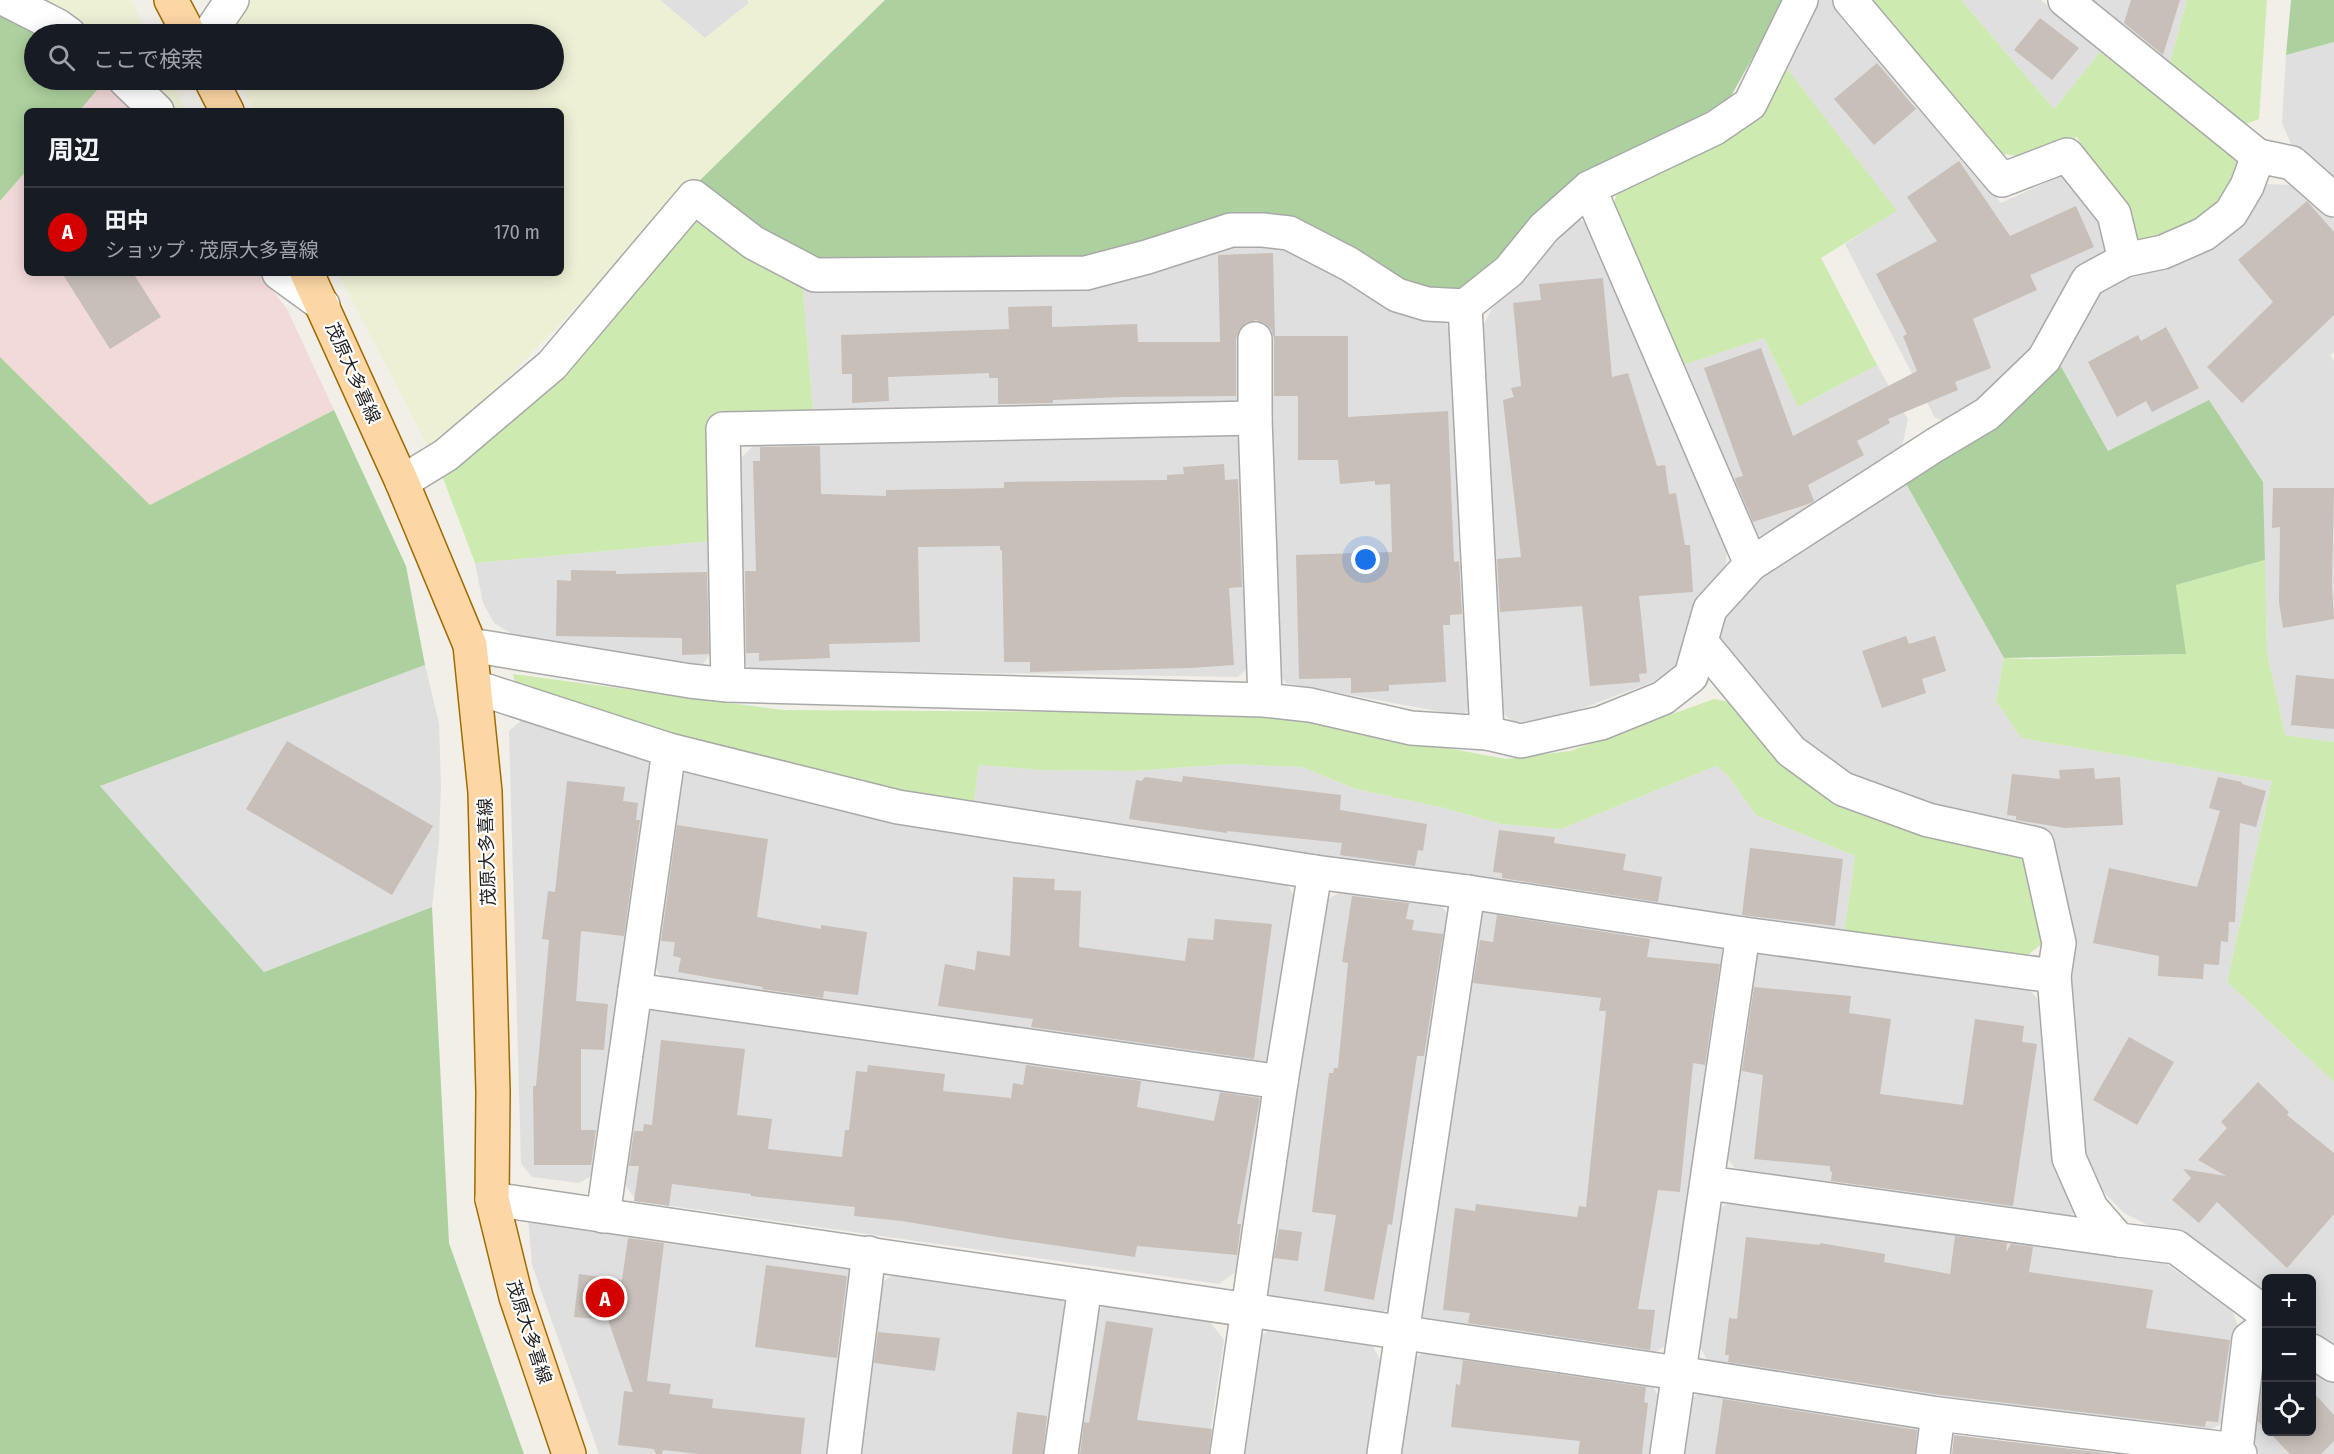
<!DOCTYPE html>
<html lang="ja">
<head>
<meta charset="utf-8">
<style>
  body { margin:0; font-family:"Fira Sans Condensed","Noto Sans JP",sans-serif; background:#242831; color:#f1f3f6 }
  .controls { position:absolute; right:18px; bottom:18px; display:grid; overflow:hidden; border-radius:9px; box-shadow:0 3px 15px #0003 }
  .controls button { width:54px; height:54px; display:grid; place-items:center; padding:0; border:0; border-bottom:2px solid #363941; background:#171b24; color:#f1f3f6; font:30px sans-serif }
  .you { position:absolute; left:1366px; top:560px; width:21px; height:21px; margin:-15px; border:4px solid #fff; border-radius:50%; background:#1a73e8; box-shadow:0 0 0 9px #1a73e833 }
  .badge { display:grid; place-items:center; width:39px; height:39px; border-radius:50%; background:#d40000; color:#fff; font-size:20px; font-weight:700 }
  .pin { position:absolute; translate:-50% -50%; border:3px solid #fff; box-shadow:0 2px 6px #0006 }
  .list { margin:0; padding:0; list-style:none }
  h2 { display:flex; justify-content:space-between; align-items:center; height:78px; margin:0; padding:0 24px; font-size:26px }
  h2 small { font-size:20px; font-weight:400; color:#9ea1a6 }
  .list li { display:grid; grid-template-columns:39px 1fr auto; gap:18px; align-items:center; box-sizing:border-box; height:90px; padding:0 24px; border-top:2px solid #363941 }
  .list b { display:block; font-size:22px; white-space:nowrap }
  .list p { margin:0; font-size:20px; white-space:nowrap; color:#9ea1a6 }
  .list em { font-size:20px; font-style:normal; color:#9ea1a6 }
  .icon { flex:none; width:33px; height:33px; fill:none; stroke:currentColor; stroke-width:2; stroke-linecap:round; stroke-linejoin:round }
  .map { position:relative; flex:none; width:2334px; height:1454px; overflow:hidden }
  .search { position:absolute; background:#171b24; box-shadow:0 3px 15px #0003; left:24px; top:24px; width:540px; height:66px; display:flex; align-items:center; gap:15px; box-sizing:border-box; padding:0 21px; border-radius:33px; color:#9ea1a6; font-size:22px }
  .panel { position:absolute; background:#171b24; box-shadow:0 3px 15px #0003; left:24px; top:108px; width:540px; height:168px; border-radius:9px }
  .map>svg:first-child { display:block }
  .residential { fill:#e0dfdf }
  .commercial { fill:#f2dad9 }
  .farmland { fill:#eef0d5 }
  .grass { fill:#cdebb0 }
  .forest { fill:#add19e }
  .building { fill:#c7bfb8 }
  .lines { fill:none; stroke-linecap:round; stroke-linejoin:round }
  .street-casing { stroke:#a9a9a9; stroke-width:36 }
  .primary-casing { stroke:#a06b00; stroke-width:36 }
  .street { stroke:#fff; stroke-width:33 }
  .primary { stroke:#fcd6a4; stroke-width:33 }
  .labels { text-anchor:middle; stroke-width:4.5; stroke-linejoin:round; paint-order:stroke }
  .street-label { font-size:18px; fill:#222; stroke:#fff }
</style>
</head>
<body>
<div class="map">
<svg width="2334" height="1454" viewBox="0 0 2334 1454">
  <rect width="100%" height="100%" fill="#f2efe9"/>
  <g class="residential">
    <polygon points="660,0 747,0 749,3 705,38"/>
    <polygon points="1817,0 1833,0 2001,203 2063,175 2107,235 2103,257 2032,352 1950,422 1935,418 1845,244 1896,211 1785,66"/>
    <polygon points="1961,0 2041,0 2100,52 2054,109"/>
    <polygon points="2082,0 2187,0 2168,70"/>
    <polygon points="2334,42 2334,188 2297,158 2282,123 2286,55"/>
    <polygon points="2262,184 2292,185 2334,220 2334,352 2330,355 2334,361 2334,742 2285,735 2267,652 2263,482 2209,401 2108,451 2058,361 2099,285"/>
    <polygon points="1572,216 1592,226 1727,545 1725,577 1707,595 1672,675 1550,720 1513,722 1496,707 1479,334 1499,295"/>
    <polygon points="1244,239 1288,243 1445,320 1458,350 1475,709 1458,715 1286,683 1272,662 1267,328 1243,328 1246,392 1228,409 813,411 802,280"/>
    <polygon points="1764,338 1798,407 1877,365 1908,419 1901,451 1764,536 1753,534 1680,366"/>
    <polygon points="1230,430 1246,447 1250,666 1238,677 749,669 735,649 733,466 763,436"/>
    <polygon points="1904,480 2004,658 1996,701 2021,738 2272,781 2227,982 2334,1082 2334,1350 2312,1333 2312,1278 2266,1278 2266,1297 2191,1237 2162,1232 2124,1213 2089,1177 2078,1144 2071,968 1925,806 1855,777 1810,748 1716,637 1719,624 1762,567"/>
    <polygon points="712,541 713,651 701,667 521,639 494,623 483,603 475,563"/>
    <polygon points="425,665 439,723 441,785 439,842 432,907 264,972 100,786"/>
    <polygon points="523,719 640,749 656,774 598,1172 579,1183 532,1177 521,1163 509,731"/>
    <polygon points="702,764 1282,876 1300,906 1276,1057 1253,1067 666,983 651,961 674,779"/>
    <polygon points="1231,764 1302,767 1356,789 1440,807 1501,824 1561,829 1716,766 1728,776 1756,815 1855,856 1844,934 973,807 979,765 1040,770 1132,771"/>
    <polygon points="1350,886 1437,899 1452,921 1393,1306 1372,1317 1275,1305 1262,1283 1322,903"/>
    <polygon points="1496,904 1718,938 1727,963 1675,1339 1650,1356 1428,1326 1415,1306 1473,916"/>
    <polygon points="1765,947 2021,980 2046,1009 2076,1209 2065,1223 1742,1176 1721,1152 1748,965"/>
    <polygon points="663,1004 1250,1089 1270,1112 1243,1267 1219,1284 636,1201 618,1173 643,1014"/>
    <polygon points="1737,1199 2162,1261 2232,1309 2242,1339 2229,1420 2195,1437 1709,1363 1694,1336 1712,1212"/>
    <polygon points="528,1217 847,1259 857,1282 834,1454 599,1454 532,1265"/>
    <polygon points="901,1269 1056,1290 1072,1316 1053,1454 855,1454 877,1286"/>
    <polygon points="1115,1299 1204,1314 1224,1340 1207,1454 1075,1454 1093,1314"/>
    <polygon points="1275,1327 1368,1338 1385,1368 1373,1454 1237,1454 1254,1340"/>
    <polygon points="2266,1345 2266,1432 2312,1432 2312,1366 2334,1383 2334,1454 2259,1454 2250,1428 2260,1347"/>
    <polygon points="1433,1347 1646,1376 1664,1405 1658,1454 1395,1454 1408,1362"/>
    <polygon points="1711,1385 1909,1415 1928,1442 1926,1454 1676,1454 1682,1405"/>
  </g>
  <g class="commercial">
    <polygon points="104,82 132,111 79,111"/>
    <polygon points="27,170 27,273 259,273 287,309 334,410 150,505 0,357 0,201"/>
  </g>
  <g class="farmland">
    <polygon points="41,0 131,0 148,34 100,34"/>
    <polygon points="249,0 660,0 705,38 749,3 747,0 885,0 694,186 451,436 428,447 338,273 561,273 561,111 254,111 238,80 554,80 554,34 225,34"/>
    <polygon points="148,80 170,80 186,111 175,111 164,96"/>
  </g>
  <g class="grass">
    <polygon points="1868,0 1961,0 2054,109 2100,52 2236,154 2241,173 2223,203 2197,223 2140,244 2130,244 2133,225 2077,137 2036,159 1992,152"/>
    <polygon points="2187,0 2267,0 2259,119 2238,127 2168,70"/>
    <polygon points="1785,66 1897,211 1821,258 1877,365 1798,407 1764,338 1680,366 1613,209 1619,184"/>
    <polygon points="691,218 802,280 813,411 712,416 712,541 475,563 440,470"/>
    <polygon points="2265,560 2267,652 2285,735 2334,742 2334,1082 2227,982 2272,781 2021,738 1996,701 2004,658 2029,659 2185,654 2176,585"/>
    <polygon points="513,674 783,710 1259,713 1506,759 1570,751 1714,699 1730,702 1792,763 2027,850 2043,943 2021,960 1844,934 1855,856 1756,815 1728,776 1716,766 1561,829 1501,824 1440,807 1356,789 1302,767 1231,764 1132,771 1040,770 979,765 973,807 893,795 517,692"/>
  </g>
  <g class="forest">
    <polygon points="885,0 1785,0 1731,96 1675,133 1492,270 1455,291 1416,290 1277,217 1098,258 820,262 694,186"/>
    <polygon points="2291,0 2334,0 2334,42 2286,55"/>
    <polygon points="0,11 41,34 34,34 34,80 101,80 104,82 79,111 27,111 27,170 0,201"/>
    <polygon points="0,357 150,505 334,410 406,566 425,665 100,786 264,972 432,907 449,1243 524,1454 0,1454"/>
    <polygon points="2058,361 2108,451 2209,400 2263,482 2265,560 2176,585 2186,654 2004,658 1904,480"/>
  </g>
  <g class="building">
    <polygon points="2131,0 2180,0 2163,55 2124,23"/>
    <polygon points="2040,18 2079,48 2052,80 2014,50"/>
    <polygon points="1877,63 1916,109 1874,145 1834,99"/>
    <polygon points="1959,161 2010,236 2076,206 2094,247 2030,275 2037,290 1973,319 1991,368 1955,382 1958,390 1888,419 1890,423 1857,441 1864,455 1808,485 1814,501 1811,503 1753,522 1736,482 1735,478 1743,476 1704,368 1761,348 1793,436 1917,371 1903,336 1907,334 1876,274 1937,241 1907,197"/>
    <polygon points="2307,201 2334,232 2334,315 2242,403 2207,367 2273,302 2238,260"/>
    <polygon points="1273,253 1275,336 1348,336 1348,417 1448,411 1454,562 1459,561 1462,614 1450,615 1450,625 1443,625 1446,682 1389,685 1389,691 1351,693 1351,678 1299,679 1296,555 1392,552 1390,484 1375,485 1375,481 1340,484 1338,460 1298,460 1298,396 1274,396 1274,338 1271,329 1264,323 1256,320 1246,323 1239,330 1236,339 1236,396 1122,397 1053,400 1053,403 998,404 998,378 989,378 989,373 888,377 889,401 852,403 852,374 842,374 841,335 1009,329 1008,307 1052,306 1052,327 1137,324 1138,342 1220,342 1218,255"/>
    <polygon points="62,273 133,273 161,317 110,349"/>
    <polygon points="1603,278 1612,377 1628,373 1657,466 1665,465 1669,494 1676,493 1685,545 1690,545 1693,592 1639,596 1647,673 1639,674 1640,682 1590,686 1582,606 1500,612 1497,559 1521,557 1503,400 1514,397 1511,388 1521,386 1513,303 1541,300 1539,284"/>
    <polygon points="2166,327 2199,388 2152,412 2146,401 2117,417 2088,362 2138,335 2141,341"/>
    <polygon points="820,446 821,494 886,496 886,490 1004,488 1004,482 1167,480 1167,475 1184,474 1183,467 1224,464 1225,480 1238,479 1242,587 1229,588 1234,665 1190,668 1030,672 1030,662 1004,662 1002,550 1000,550 1000,546 918,547 920,642 829,644 830,658 759,661 759,653 746,653 745,571 756,571 753,461 760,461 760,447"/>
    <polygon points="2273,488 2334,488 2332,586 2334,619 2283,628 2279,602 2280,527 2272,528"/>
    <polygon points="571,570 616,571 616,574 707,572 709,654 682,655 682,638 556,636 557,580 571,581"/>
    <polygon points="1906,636 1909,644 1935,636 1946,671 1922,679 1926,693 1882,708 1862,651"/>
    <polygon points="2296,675 2334,679 2334,729 2291,725"/>
    <polygon points="287,741 433,826 392,895 246,809"/>
    <polygon points="2094,768 2095,779 2120,777 2123,825 2065,828 2016,820 2016,816 2007,815 2012,774 2060,779 2059,770"/>
    <polygon points="1183,776 1341,795 1340,810 1427,824 1423,851 1418,850 1415,866 1340,855 1342,843 1227,831 1227,833 1129,819 1136,780 1142,781 1145,777 1182,782"/>
    <polygon points="2218,777 2242,782 2242,784 2266,791 2256,827 2240,823 2235,922 2229,922 2228,942 2221,941 2219,965 2204,964 2203,979 2158,976 2159,956 2093,943 2109,868 2197,887 2220,811 2209,808"/>
    <polygon points="567,781 625,787 623,801 638,803 636,820 640,820 624,936 581,931 576,1001 608,1004 604,1050 581,1049 581,1130 596,1130 591,1165 534,1165 533,1086 536,1086 549,940 542,939 548,891 555,892"/>
    <polygon points="677,825 768,839 757,917 821,929 821,925 867,932 858,995 824,991 823,998 762,989 763,987 678,972 681,958 673,956 675,942 661,941"/>
    <polygon points="1499,830 1555,837 1554,843 1626,854 1623,870 1662,877 1658,902 1502,878 1502,873 1493,872"/>
    <polygon points="1750,848 1843,859 1835,926 1742,915"/>
    <polygon points="1013,877 1055,879 1054,890 1081,891 1079,947 1185,961 1188,938 1213,940 1215,919 1272,924 1254,1059 1031,1027 1033,1019 938,1006 945,964 975,970 977,951 1010,956"/>
    <polygon points="1352,896 1409,903 1406,919 1414,920 1412,930 1443,934 1424,1056 1417,1056 1392,1225 1388,1224 1374,1300 1324,1291 1336,1215 1312,1212 1329,1073 1333,1073 1334,1068 1338,1068 1348,963 1342,962"/>
    <polygon points="1497,915 1650,939 1647,957 1720,964 1705,1065 1693,1063 1680,1192 1658,1190 1638,1309 1655,1310 1650,1350 1468,1323 1470,1313 1443,1310 1455,1208 1475,1211 1476,1204 1577,1217 1579,1206 1586,1207 1606,1011 1599,1011 1601,998 1473,983 1480,940 1493,942"/>
    <polygon points="1754,987 1851,996 1849,1013 1891,1019 1880,1094 1963,1105 1975,1019 2024,1026 2022,1042 2037,1044 2013,1206 1831,1181 1832,1172 1830,1171 1830,1166 1754,1159 1763,1075 1742,1071"/>
    <polygon points="2129,1037 2174,1062 2137,1125 2093,1100"/>
    <polygon points="661,1040 745,1049 737,1115 772,1119 768,1149 842,1157 845,1130 849,1130 856,1071 867,1072 868,1065 945,1074 943,1091 1011,1098 1013,1083 1023,1085 1026,1065 1141,1081 1137,1107 1214,1121 1220,1092 1260,1098 1237,1224 1241,1224 1237,1255 1137,1246 1135,1257 1003,1238 902,1221 854,1216 855,1207 751,1196 751,1194 672,1184 669,1206 634,1201 639,1166 629,1166 634,1131 643,1131 644,1124 652,1125"/>
    <polygon points="2258,1082 2289,1112 2287,1115 2334,1153 2334,1214 2287,1268 2217,1202 2199,1223 2172,1200 2191,1178 2183,1169 2226,1176 2198,1160 2227,1128 2221,1122"/>
    <polygon points="1279,1229 1302,1232 1298,1261 1274,1258"/>
    <polygon points="1955,1236 2007,1243 2006,1252 2011,1244 2033,1247 2029,1272 2153,1290 2146,1328 2230,1340 2218,1422 2206,1421 2205,1427 1941,1395 1728,1362 1729,1355 1725,1355 1729,1318 1737,1319 1746,1237 1820,1245 1820,1243 1885,1254 1884,1262 1950,1274"/>
    <polygon points="628,1238 664,1243 647,1381 671,1384 669,1394 713,1399 712,1408 805,1418 801,1454 699,1454 663,1450 662,1454 656,1454 654,1449 618,1445 624,1391 633,1392 608,1320 574,1317 579,1274 622,1280"/>
    <polygon points="766,1265 847,1276 837,1358 755,1347"/>
    <polygon points="1106,1321 1153,1328 1137,1420 1212,1429 1209,1454 1080,1454 1084,1422 1089,1423"/>
    <polygon points="878,1332 940,1338 935,1371 874,1363"/>
    <polygon points="2266,1351 2266,1430 2258,1421"/>
    <polygon points="1463,1360 1646,1387 1644,1402 1648,1403 1642,1454 1578,1454 1580,1441 1451,1427 1456,1384 1460,1385"/>
    <polygon points="2312,1391 2334,1415 2334,1441 2321,1454 2290,1454 2268,1431 2312,1431"/>
    <polygon points="1723,1399 1917,1430 1915,1454 1715,1454"/>
    <polygon points="1017,1412 1047,1416 1043,1454 1012,1454"/>
    <polygon points="1954,1435 2113,1454 1952,1454"/>
  </g>
  <g class="lines">
    <defs>
      <g id="street">
        <polyline points="7,0 58,26 69,34"/>
        <polyline points="1850,0 2002,180 2067,155 2114,214 2125,260"/>
        <polyline points="2065,0 2258,156"/>
        <polyline points="209,34 232,0"/>
        <polyline points="125,80 157,111"/>
        <polyline points="1589,188 1751,564"/>
        <polyline points="279,273 323,305"/>
        <polyline points="1465,306 1487,733"/>
        <polyline points="1255,339 1255,418 1265,700"/>
        <polyline points="402,482 446,455 552,365 694,197 754,243 815,275 1086,273 1147,257 1231,230 1263,230 1289,233 1349,264 1397,295 1427,304 1465,306 1509,271 1544,228 1589,188 1715,128 1750,104 1801,0"/>
        <polyline points="1701,642 1791,751 1843,789 1928,820 2037,844 2059,943 2054,976"/>
        <polyline points="470,645 690,681 728,685 1265,700 1310,705 1411,728 1487,733 1521,741 1601,723 1663,698 1691,676 1710,609 1751,564 1935,445 1987,414 2044,359 2088,280 2125,260 2163,252 2204,234 2231,213 2247,186 2258,156 2292,163 2334,200"/>
        <polyline points="728,685 723,429 1255,418"/>
        <polyline points="475,687 669,750 898,807 1315,872 1468,892 1743,934 2054,976 2069,1158 2091,1208 2119,1240 2176,1247 2266,1314"/>
        <polyline points="635,990 1281,1082"/>
        <polyline points="1708,1183 2119,1240"/>
        <polyline points="492,1199 1678,1373 1938,1414 2236,1450 2240,1454"/>
        <polyline points="603,1216 669,750"/>
        <polyline points="2312,1351 2334,1365"/>
        <polyline points="2236,1450 2249,1339 2266,1326"/>
        <polyline points="844,1454 869,1253"/>
        <polyline points="1061,1454 1085,1286"/>
        <polyline points="1227,1454 1281,1082 1315,872"/>
        <polyline points="1384,1454 1468,892"/>
        <polyline points="1667,1454 1743,934"/>
        <polyline points="1933,1454 1938,1414"/>
      </g>
      <g id="primary">
        <polyline points="171,0 189,34"/>
        <polyline points="211,80 227,111"/>
        <polyline points="307,273 402,482 470,645 485,792 493,1092 492,1199 516,1297 569,1454"/>
      </g>
    </defs>
    <use href="#street" class="street-casing"/>
    <use href="#primary" class="primary-casing"/>
    <use href="#street" class="street"/>
    <use href="#primary" class="primary"/>
  </g>
  <g class="labels">
    <g class="street-label">
      <text transform="translate(353 373) rotate(66)" y="6">茂原大多喜線</text>
      <text transform="translate(487 852) rotate(-92)" y="6">茂原大多喜線</text>
      <text transform="translate(529 1332) rotate(72)" y="6">茂原大多喜線</text>
    </g>
  </g>
</svg>
<div class="controls">
<button>+</button>
<button>−</button>
<button><svg class="icon" aria-label="locate" viewBox="0 0 24 24"><circle cx="12" cy="12" r="6"/><path d="M12 2v4M12 18v4M2 12h4M18 12h4"/></svg></button>
</div>
<div class="you"></div>
<div class="pin badge" style="left:605px;top:1298px">A</div>
<div class="search"><svg class="icon" aria-label="search" viewBox="0 0 24 24"><circle cx="10" cy="10" r="6"/><path d="M15 15l6 6"/></svg>ここで検索</div>
<section class="panel">
<h2>周辺<small></small></h2>
<ul class="list">
<li><span class="badge">A</span><div><b>田中</b><p>ショップ · 茂原大多喜線</p></div><em>170 m</em></li>
</ul>
</section>
</div>
</body>
</html>
